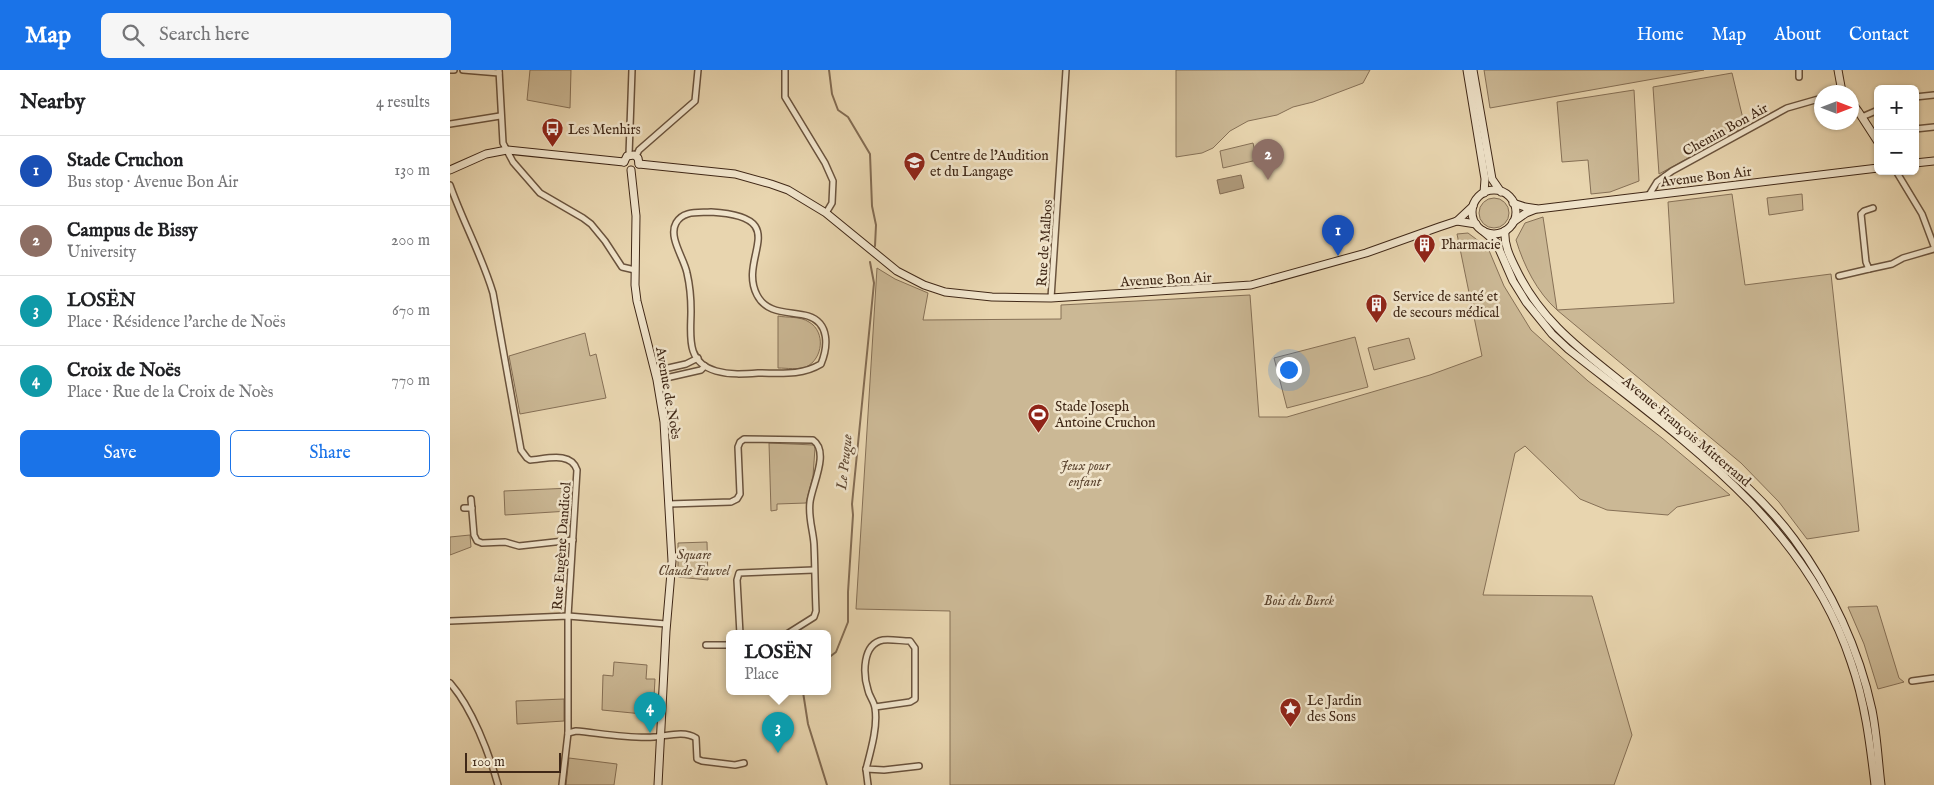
<!DOCTYPE html>
<html lang="en">
<head>
<meta charset="utf-8">
<style>
  body { margin:0; font-family:"IM FELL English",serif; background:#f6f6f6; color:#202124 }
  .controls { position:absolute; right:15px; top:15px; display:grid; overflow:hidden; border-radius:8px; box-shadow:0 1px 4px #0004 }
  .controls button { width:45px; height:45px; display:grid; place-items:center; padding:0; border:0; border-bottom:1px solid #e0e0e0; background:#fff; color:#202124; font:25px sans-serif }
  .compass { position:absolute; left:1364px; top:15px; width:45px; height:45px; border-radius:50%; background:#fff; box-shadow:0 1px 4px #0004; rotate:90deg }
  .scale { position:absolute; left:15px; bottom:12px; width:96px; box-sizing:border-box; padding-left:5px; border:2px solid #402817; border-top:0; font-size:14px; line-height:18px; white-space:nowrap; color:#402817; -webkit-text-stroke:4px #f0e4cb; paint-order:stroke }
  .you { position:absolute; left:838px; top:299px; width:18px; height:18px; margin:-12px; border:4px solid #fff; border-radius:50%; background:#1a73e8; box-shadow:0 0 0 8px #1a73e833 }
  .badge { display:grid; place-items:center; width:32px; height:32px; border-radius:50%; background:#1a73e8; color:#fff; font-size:16px; font-weight:700 }
  .pin { position:absolute; translate:-50% -41px; filter:drop-shadow(0 1px 2px #0008) }
  .pin::after { content:''; position:absolute; top:26px; width:18px; height:15px; background:inherit; clip-path:polygon(0 0,100% 0,50% 100%) }
  .popup { position:absolute; left:276px; top:560px; width:105px; height:65px; box-sizing:border-box; display:grid; place-content:center; border-radius:8px; background:#fff; filter:drop-shadow(0 1px 4px #0005); font-size:16px; white-space:nowrap; color:#757577 }
  .popup b { font-size:19px; color:#202124 }
  .popup::after { content:''; position:absolute; left:50%; top:100%; margin-left:-10px; border:10px solid transparent; border-top-color:#fff }
  .list { margin:0; padding:0; list-style:none }
  h2 { display:flex; justify-content:space-between; align-items:center; height:65px; margin:0; padding:0 20px; font-size:21px }
  h2 small { font-size:16px; font-weight:400; color:#757577 }
  .list li { display:grid; grid-template-columns:32px 1fr auto; gap:15px; align-items:center; box-sizing:border-box; height:70px; padding:0 20px; border-top:1px solid #e0e0e0 }
  .list b { display:block; font-size:19px; white-space:nowrap }
  .list p { margin:0; font-size:16px; white-space:nowrap; color:#757577 }
  .list em { font-size:16px; font-style:normal; color:#757577 }
  .actions { display:flex; gap:10px; padding:15px 20px }
  .actions a { flex:1; padding:11px 0; border:1px solid #1a73e8; border-radius:8px; text-align:center; font-size:18px; color:#1a73e8 }
  .actions .main { background:#1a73e8; color:#fff }
  .icon { flex:none; width:28px; height:28px; fill:none; stroke:currentColor; stroke-width:2; stroke-linecap:round; stroke-linejoin:round }
  .map { position:relative; flex:none; width:1484px; height:715px; overflow:hidden }
  header { display:flex; align-items:center; gap:30px; box-sizing:border-box; height:70px; padding:0 25px; background:#1a73e8; color:#fff }
  header strong { font-size:24px }
  nav { display:flex; gap:28px; margin-inline-start:auto; font-size:18px }
  .search { width:350px; height:45px; background:#f6f6f6; display:flex; align-items:center; gap:12px; box-sizing:border-box; padding:0 18px; border-radius:8px; color:#757577; font-size:19px }
  main { display:flex }
  aside { flex:1; background:#fff }
  .map>svg:first-child { display:block }
  .green { fill:#cbb895; stroke:#867056 }
  .water { fill:#af9a7b; stroke:#836c53 }
  .lines { fill:none; stroke-linecap:round; stroke-linejoin:round }
  .stream { stroke:#836c53; stroke-width:2 }
  .street-casing { stroke:#6a533d; stroke-width:8 }
  .secondary-casing { stroke:#402817; stroke-width:9 }
  .street { stroke:#f0e4cb; stroke-width:5 }
  .secondary { stroke:#f0e4cb; stroke-width:7 }
  .labels { text-anchor:middle; stroke-width:5; stroke-linejoin:round; paint-order:stroke }
  .poi-label { font-size:14px; fill:#402817; stroke:#f0e4cb; text-anchor:start }
  .street-label { font-size:14px; fill:#402817; stroke:#f0e4cb }
  .park-label { font-size:14px; font-style:italic; fill:#5c4530; stroke:#f0e4cb }
  .water-label { font-size:15px; font-style:italic; fill:#614a35; stroke:#f0e4cb }
</style>
</head>
<body>
<header>
<strong>Map</strong>
<div class="search"><svg class="icon" aria-label="search" viewBox="0 0 24 24"><circle cx="10" cy="10" r="6"/><path d="M15 15l6 6"/></svg>Search here</div>
<nav><a>Home</a><a>Map</a><a>About</a><a>Contact</a></nav>
</header>
<main>
<aside>
<h2>Nearby<small>4 results</small></h2>
<ul class="list">
<li><span class="badge" style="background:#1a4fb4">1</span><div><b>Stade Cruchon</b><p>Bus stop · Avenue Bon Air</p></div><em>130 m</em></li>
<li><span class="badge" style="background:#8d6e63">2</span><div><b>Campus de Bissy</b><p>University</p></div><em>200 m</em></li>
<li><span class="badge" style="background:#0f9aa8">3</span><div><b>LOSËN</b><p>Place · Résidence l'arche de Noës</p></div><em>670 m</em></li>
<li><span class="badge" style="background:#0f9aa8">4</span><div><b>Croix de Noës</b><p>Place · Rue de la Croix de Noès</p></div><em>770 m</em></li>
</ul>
<div class="actions"><a class="main">Save</a><a>Share</a></div>
</aside>
<div class="map">
<svg width="1484" height="715" viewBox="0 0 1484 715">
  <rect width="100%" height="100%" fill="#e8d5af"/>
  <filter id="stains"><feTurbulence type="fractalNoise" baseFrequency=".004" numOctaves="4"/><feColorMatrix values="0 0 0 0 .2 0 0 0 0 .09 0 0 0 0 .02 0 0 0 .5 -.17"/></filter>
  <radialGradient id="worn" r=".72"><stop offset=".6" stop-color="#630" stop-opacity="0"/><stop offset="1" stop-color="#630" stop-opacity=".3"/></radialGradient>
  <g class="green">
    <polygon points="80,0 121,0 120,38 77,30"/>
    <polygon points="726,0 920,0 913,13 863,32 843,37 827,45 798,51 780,61 763,78 752,83 726,87"/>
    <polygon points="1034,0 1254,0 1040,38"/>
    <polygon points="1282,3 1295,57 1209,104 1203,17"/>
    <polygon points="1184,20 1189,111 1160,122 1141,124 1138,90 1112,92 1107,32"/>
    <polygon points="803,73 807,90 773,98 770,81"/>
    <path d="M1282 124 1295 215 1381 204 1409 461 1357 469 1329 432 1291 393 1107 240C1087 222 1074 196 1066 170L1075 153 1093 147 1107 240 1224 233 1218 132Z"/>
    <polygon points="1352,124 1353,140 1319,145 1317,128"/>
    <circle cx="1044" cy="143" r="15"/>
    <polygon points="1018,163 1038,178 1054,216 1081,260 1138,311 1212,368 1280,425 1227,437 1218,445 1157,440 1130,429 1075,376 1065,383 1033,525 1142,526 1182,665 1164,715 500,715 500,541 406,539 427,198 445,209 478,223 473,250 611,249 611,235 800,225 809,347 837,347 980,305 1032,286 1007,164"/>
    <path d="M1051 176H1053C1060 193 1067 211 1078 226 1106 268 1149 298 1188 329 1219 355 1251 379 1281 406 1344 461 1392 537 1413 618 1422 650 1425 682 1429 715L1414 628 1362 504 1327 455 1287 414 1114 271C1082 241 1068 216 1051 176Z"/>
    <path d="M328 246C338 248 350 246 359 252 376 262 373 289 356 297 348 300 337 298 328 298Z"/>
    <polygon points="135,263 140,286 146,284 156,328 70,344 59,286"/>
    <polygon points="905,267 918,317 837,338 824,288"/>
    <polygon points="959,268 965,289 924,300 918,278"/>
    <polygon points="319,373 364,375 365,378 363,406 356,433 327,434 327,440 321,441"/>
    <polygon points="121,418 119,441 55,445 54,421"/>
    <polygon points="20,465 21,477 0,485 0,467"/>
    <polygon points="257,472 258,510 228,507 228,473"/>
    <polygon points="1427,536 1449,608 1454,612 1428,619 1414,574 1398,537"/>
    <polygon points="164,592 197,595 196,609 205,609 203,645 152,640 153,605 163,606"/>
    <polygon points="114,629 114,651 67,654 66,631"/>
    <polygon points="119,688 167,694 164,715 116,715"/>
  </g>
  <polygon class="water" points="791,105 794,118 770,124 767,110"/>
  <g class="lines">
    <g class="stream">
      <polyline points="379,0 382,24 388,40 398,47 420,84 422,136 426,155 425,176"/>
      <polyline points="377,589 386,582 398,552 398,522 403,445 402,434 424,213 420,192"/>
      <polyline points="353,622 358,654 377,715"/>
    </g>
    <defs>
      <g id="street">
        <polyline points="0,0 4,0"/>
        <polyline points="13,0 49,3"/>
        <polyline points="49,0 53,73 63,92 90,123 133,148 141,154 155,171 172,197 185,200"/>
        <polyline points="335,0 335,27 375,93 383,111 382,133 376,143"/>
        <polyline points="1349,0 1349,7"/>
        <polyline points="1465,27 1484,25"/>
        <polyline points="1412,47 1428,40"/>
        <polyline points="0,54 50,46"/>
        <polyline points="1465,59 1484,57"/>
        <polyline points="179,85 182,0"/>
        <polyline points="186,86 189,80 245,31 248,0"/>
        <polyline points="1446,101 1472,144 1484,176"/>
        <path d="M0 115C13 152 32 186 43 223L71 380 77 388 80 390C96 389 121 381 127 400L118 546V663L112 715"/>
        <polyline points="1199,125 1207,112 1222,101 1337,38 1372,28"/>
        <polyline points="1423,138 1414,141 1411,144 1416,192 1419,199 1442,194 1453,188 1484,179"/>
        <path d="M261 142C345 147 287 187 307 225 317 245 340 241 358 246 380 253 378 277 371 294 351 306 330 303 308 303 294 304 280 305 266 301 235 292 241 265 241 241 241 228 240 216 237 203 234 188 218 167 226 153 233 140 249 143 261 142Z"/>
        <polyline points="1389,206 1419,199"/>
        <polyline points="601,228 616,0"/>
        <polyline points="205,301 236,294 248,288"/>
        <polyline points="207,310 251,300 255,296"/>
        <polyline points="21,429 24,465 27,471 32,473 55,472 69,476 123,470"/>
        <path d="M219 434 281 432 287 429 290 424 288 377 290 372 294 369 363 370C380 382 362 415 360 432 358 447 363 460 364 474 365 496 365 519 366 541L364 547 337 564"/>
        <polyline points="14,438 22,438"/>
        <polyline points="0,551 118,546 216,554"/>
        <polyline points="290,564 287,510 289,503 364,500"/>
        <polyline points="256,575 279,575"/>
        <polyline points="1462,611 1484,608"/>
        <path d="M0 613C22 638 39 683 48 715"/>
        <path d="M425 637 460 632 465 629V578L460 571C452 571 441 569 433 570 412 574 413 604 418 620 419 626 424 631 425 638 428 656 421 680 416 699L434 700 469 696"/>
        <path d="M118 663 126 661C148 663 182 669 204 667 217 666 234 660 246 668L247 689 252 691 285 695 294 693"/>
        <polyline points="416,699 418,715"/>
      </g>
      <g id="secondary">
        <polyline points="1017,0 1035,109 1034,123"/>
        <polyline points="1023,0 1042,109 1051,122"/>
        <polyline points="1388,0 1392,22"/>
        <polyline points="1402,33 1408,41 1428,72"/>
        <polyline points="174,92 177,86 184,85 188,88 189,94"/>
        <polyline points="1465,93 1484,91"/>
        <polyline points="189,94 285,104 321,114 338,120 376,143 447,201 474,215 495,222 542,227 601,228 801,215 916,183 989,157 1007,151 1023,136"/>
        <polyline points="0,100 36,84 57,80 174,92"/>
        <polyline points="181,100 186,146 185,215 187,231 207,310 214,352 222,491 216,561 208,715"/>
        <circle cx="1044" cy="142" r="22"/>
        <polyline points="1063,133 1075,137 1088,139 1428,98"/>
        <polyline points="1007,151 1026,154"/>
        <polyline points="1063,152 1076,143 1086,139"/>
        <path d="M1033 161 1046 172 1063 211 1076 232 1102 264 1118 279C1229 367 1355 451 1401 592 1415 632 1420 673 1425 715"/>
        <path d="M1055 161C1054 174 1059 185 1065 197 1088 246 1123 274 1165 307 1193 330 1222 353 1250 376 1284 404 1318 434 1344 469 1381 519 1409 579 1422 640 1427 665 1428 690 1431 715"/>
      </g>
    </defs>
    <use href="#street" class="street-casing"/>
    <use href="#secondary" class="secondary-casing"/>
    <use href="#street" class="street"/>
    <use href="#secondary" class="secondary"/>
  </g>
  <defs>
    <symbol id="bus-pin" viewBox="-11 -11 22 30"><path d="M0 17L-7.5 6A9.5 9.5 0 1 1 7.5 6Z" fill="#8f2418" stroke="#f0e4cb"/><path d="M-5-6H5V4H4V6H2V4H-2V6H-4V4H-5ZM-3.5-4V0h7V-4ZM-3.5 1.2v1.5H-2V1.2ZM2 1.2v1.5H3.5V1.2Z" fill="#fff"/></symbol>
    <symbol id="school-pin" viewBox="-11 -11 22 30"><path d="M0 17L-7.5 6A9.5 9.5 0 1 1 7.5 6Z" fill="#8f2418" stroke="#f0e4cb"/><path d="M0-5L7-2L0 1L-7-2ZM-4 1L0 2.5L4 1V4Q0 6-4 4Z" fill="#fff"/></symbol>
    <symbol id="building-pin" viewBox="-11 -11 22 30"><path d="M0 17L-7.5 6A9.5 9.5 0 1 1 7.5 6Z" fill="#8f2418" stroke="#f0e4cb"/><path d="M-4-6H4V6H1V3H-1V6H-4ZM-2.5-4.3h1.7v1.8h-1.7ZM.8-4.3h1.7v1.8H.8ZM-2.5-1h1.7V.8h-1.7ZM.8-1h1.7V.8H.8Z" fill="#fff"/></symbol>
    <symbol id="stadium-pin" viewBox="-11 -11 22 30"><path d="M0 17L-7.5 6A9.5 9.5 0 1 1 7.5 6Z" fill="#8f2418" stroke="#f0e4cb"/><path d="M0-5a6.5 5 0 1 0 0 10a6.5 5 0 1 0 0-10ZM-3.5-1.8h7v3.6h-7Z" fill="#fff"/></symbol>
    <symbol id="sight-pin" viewBox="-11 -11 22 30"><path d="M0 17L-7.5 6A9.5 9.5 0 1 1 7.5 6Z" fill="#8f2418" stroke="#f0e4cb"/><path d="M0-6L1.8-2.2L6-1.7L2.9 1.2L3.7 5.4L0 3.3L-3.7 5.4L-2.9 1.2L-6-1.7L-1.8-2.2Z" fill="#fff"/></symbol>
  </defs>
  <g fill-rule="evenodd">
    <use href="#bus-pin" x="90" y="46" width="25" height="34"/>
    <use href="#school-pin" x="452" y="80" width="25" height="34"/>
    <use href="#building-pin" x="962" y="162" width="25" height="34"/>
    <use href="#building-pin" x="914" y="222" width="25" height="34"/>
    <use href="#stadium-pin" x="576" y="332" width="25" height="34"/>
    <use href="#sight-pin" x="828" y="626" width="25" height="34"/>
  </g>
  <g class="labels">
    <g class="poi-label">
      <text x="118" y="64">Les Menhirs</text>
      <text x="480" y="90">Centre de l'Audition<tspan x="480" dy="16">et du Langage</tspan></text>
      <text x="991" y="179">Pharmacie</text>
      <text x="943" y="231">Service de santé et<tspan x="943" dy="16">de secours médical</tspan></text>
      <text x="605" y="341">Stade Joseph<tspan x="605" dy="16">Antoine Cruchon</tspan></text>
      <text x="857" y="635">Le Jardin<tspan x="857" dy="16">des Sons</tspan></text>
    </g>
    <g class="street-label">
      <text transform="translate(1275 59) rotate(-29)" y="5">Chemin Bon Air</text>
      <text transform="translate(1256 106) rotate(-7)" y="5">Avenue Bon Air</text>
      <text transform="translate(594 173) rotate(-86)" y="5">Rue de Malbos</text>
      <text transform="translate(716 209) rotate(-3)" y="5">Avenue Bon Air</text>
      <text transform="translate(219 323) rotate(80)" y="5">Avenue de Noès</text>
      <text transform="translate(1237 361) rotate(40)" y="5">Avenue François Mitterrand</text>
      <text transform="translate(111 476) rotate(-86)" y="5">Rue Eugène Dandicol</text>
    </g>
    <g class="park-label">
      <text x="635" y="400">Jeux pour<tspan x="635" dy="16">enfant</tspan></text>
      <text x="244" y="489">Square<tspan x="244" dy="16">Claude Fauvel</tspan></text>
      <text x="849" y="535">Bois du Burck</text>
    </g>
    <g class="water-label">
      <text transform="translate(394 392) rotate(-84)" y="5">Le Peugue</text>
    </g>
  </g>
  <rect width="100%" height="100%" filter="url(#stains)"/>
  <rect width="100%" height="100%" fill="url(#worn)"/>
</svg>
<div class="controls">
<button>+</button>
<button>−</button>
</div>
<svg class="compass" viewBox="-18 -18 36 36"><path d="M0-13l5 13h-10z" fill="#e53935"/><path d="M0 13l5-13h-10z" fill="#757577"/></svg>
<div class="scale">100 m</div>
<div class="you"></div>
<div class="pin badge" style="left:888px;top:186px;background:#1a4fb4">1</div>
<div class="pin badge" style="left:818px;top:110px;background:#8d6e63">2</div>
<div class="pin badge" style="left:328px;top:683px;background:#0f9aa8">3</div>
<div class="popup"><b>LOSËN</b>Place</div>
<div class="pin badge" style="left:200px;top:663px;background:#0f9aa8">4</div>
</div>
</main>
</body>
</html>
